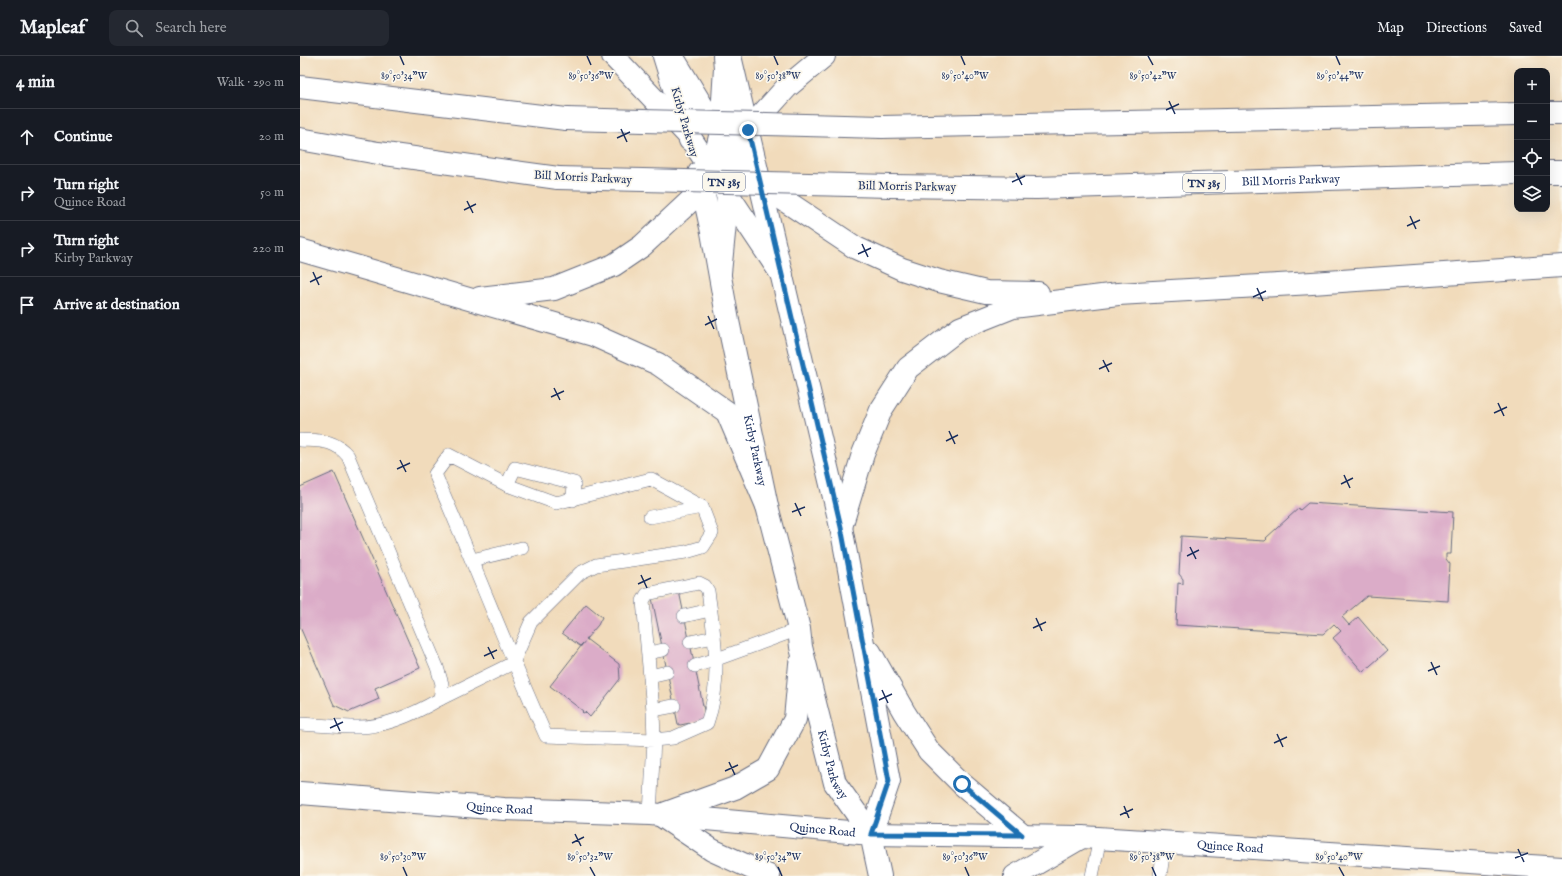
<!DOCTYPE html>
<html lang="en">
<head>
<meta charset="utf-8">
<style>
  body { margin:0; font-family:"IM FELL English",serif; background:#242831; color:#f1f3f6 }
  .controls { position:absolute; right:12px; top:12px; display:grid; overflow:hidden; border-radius:8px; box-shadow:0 4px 16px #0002 }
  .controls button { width:36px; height:36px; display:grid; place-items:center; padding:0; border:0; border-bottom:1px solid #363941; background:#171b24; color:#f1f3f6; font:20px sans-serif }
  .stop { position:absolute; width:12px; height:12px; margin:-9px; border:3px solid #1f6fb2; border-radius:50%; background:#fff }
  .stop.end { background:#1f6fb2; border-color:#fff; box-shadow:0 1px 4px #0008 }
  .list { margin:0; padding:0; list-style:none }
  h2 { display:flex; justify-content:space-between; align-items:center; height:52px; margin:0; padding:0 16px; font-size:17px }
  h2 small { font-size:13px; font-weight:400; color:#9ea1a6 }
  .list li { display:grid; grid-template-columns:26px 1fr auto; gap:12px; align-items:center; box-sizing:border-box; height:56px; padding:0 16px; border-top:1px solid #363941 }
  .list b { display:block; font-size:15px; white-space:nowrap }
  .list p { margin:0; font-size:13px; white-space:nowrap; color:#9ea1a6 }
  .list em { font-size:13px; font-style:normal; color:#9ea1a6 }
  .icon { flex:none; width:22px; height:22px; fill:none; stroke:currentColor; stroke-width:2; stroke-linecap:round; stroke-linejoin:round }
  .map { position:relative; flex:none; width:1262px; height:820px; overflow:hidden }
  header { display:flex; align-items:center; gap:24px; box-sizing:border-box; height:56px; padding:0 20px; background:#171b24; border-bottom:1px solid #363941 }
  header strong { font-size:19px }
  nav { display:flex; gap:22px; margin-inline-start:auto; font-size:14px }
  .search { width:280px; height:36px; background:#242831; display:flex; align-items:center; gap:10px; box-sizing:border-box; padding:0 14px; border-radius:8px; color:#9ea1a6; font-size:15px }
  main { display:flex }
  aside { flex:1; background:#171b24 }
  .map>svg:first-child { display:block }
  .building { fill:#dbacc8 }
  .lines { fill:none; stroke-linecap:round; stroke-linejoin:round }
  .service-casing { stroke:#666b7f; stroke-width:14 }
  .secondary-casing { stroke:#666b7f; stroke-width:24 }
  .motorway-casing { stroke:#666b7f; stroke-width:24 }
  .service { stroke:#fff; stroke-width:13 }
  .secondary { stroke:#fff; stroke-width:22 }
  .motorway { stroke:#fff; stroke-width:22 }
  .motorway-bridge-casing { stroke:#666b7f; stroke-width:24; stroke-linecap:butt }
  .motorway-bridge { stroke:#fff; stroke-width:22 }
  .route { stroke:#1f6fb2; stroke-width:5 }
  .ticks { fill:none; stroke:#1b2f5e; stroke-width:1.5 }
  .labels { text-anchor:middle; stroke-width:3.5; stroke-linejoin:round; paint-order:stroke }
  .shield { fill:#fbf7ec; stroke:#5e6b89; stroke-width:1 }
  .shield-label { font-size:11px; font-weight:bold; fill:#1b2f5e }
  .street-label { font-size:12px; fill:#1b2f5e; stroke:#fbf7ec }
  .ticks-label { font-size:10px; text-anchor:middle; fill:#1b2f5e; stroke:#fbf7ec; stroke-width:3.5; stroke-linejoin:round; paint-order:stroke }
</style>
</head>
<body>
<header>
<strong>Mapleaf</strong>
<div class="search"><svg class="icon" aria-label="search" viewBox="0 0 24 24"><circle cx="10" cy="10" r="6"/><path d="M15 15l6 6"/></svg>Search here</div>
<nav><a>Map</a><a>Directions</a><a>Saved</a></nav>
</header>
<main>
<aside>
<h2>4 min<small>Walk · 290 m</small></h2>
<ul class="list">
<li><svg class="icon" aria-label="ahead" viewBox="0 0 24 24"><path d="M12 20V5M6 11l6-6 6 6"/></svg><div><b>Continue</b></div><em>20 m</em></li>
<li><svg class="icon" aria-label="right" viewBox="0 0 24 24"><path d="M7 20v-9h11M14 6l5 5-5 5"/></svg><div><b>Turn right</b><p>Quince Road</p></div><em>50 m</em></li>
<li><svg class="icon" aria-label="right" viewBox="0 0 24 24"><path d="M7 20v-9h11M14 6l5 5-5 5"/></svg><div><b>Turn right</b><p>Kirby Parkway</p></div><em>220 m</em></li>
<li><svg class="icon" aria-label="arrive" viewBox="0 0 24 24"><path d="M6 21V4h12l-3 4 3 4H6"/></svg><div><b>Arrive at destination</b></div></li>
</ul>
</aside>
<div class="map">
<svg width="1262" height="820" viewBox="0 0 1262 820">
  <rect width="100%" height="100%" fill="#fbf7ec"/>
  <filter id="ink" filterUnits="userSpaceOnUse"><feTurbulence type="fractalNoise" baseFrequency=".025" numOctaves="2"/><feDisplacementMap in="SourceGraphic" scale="8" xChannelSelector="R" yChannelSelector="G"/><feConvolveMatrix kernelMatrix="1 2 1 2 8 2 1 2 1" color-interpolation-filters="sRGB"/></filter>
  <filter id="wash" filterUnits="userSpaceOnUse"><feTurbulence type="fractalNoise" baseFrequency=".012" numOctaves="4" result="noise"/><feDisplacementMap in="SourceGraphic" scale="16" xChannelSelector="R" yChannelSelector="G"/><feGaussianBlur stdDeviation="0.9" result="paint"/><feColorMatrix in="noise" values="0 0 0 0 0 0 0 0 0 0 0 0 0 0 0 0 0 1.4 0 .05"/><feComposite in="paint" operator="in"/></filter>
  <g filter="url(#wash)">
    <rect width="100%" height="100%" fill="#f1dbbb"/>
    <g id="blocks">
      <g class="building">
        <polygon points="34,416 120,612 75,632 79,643 49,656 34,649 0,571 0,431"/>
        <polygon points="1008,447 1153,456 1151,498 1146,498 1146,503 1150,508 1148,545 1067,540 1042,561 1049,569 1058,561 1087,595 1063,616 1033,582 1041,575 1034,568 1023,578 876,569 878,527 883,528 883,523 879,518 881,480 965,485 967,483 966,482 999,452 1000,454"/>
        <polygon points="379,535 406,664 380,669 378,668 352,542"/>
        <polygon points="286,548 302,561 298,569 286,583 319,608 320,623 290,661 285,656 283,657 282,656 283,655 250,630 285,585 280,590 262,577"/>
      </g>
    </g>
  </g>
  <g filter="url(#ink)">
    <use href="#blocks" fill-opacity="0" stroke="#666b7f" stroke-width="1"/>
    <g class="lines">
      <defs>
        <g id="service">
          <path d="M0 384C20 385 34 383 48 400L137 611 142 628 140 643C116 657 87 671 59 671 39 671 19 669 0 668"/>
          <polyline points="207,429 215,412 274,427 273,444"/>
          <polyline points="350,461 402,451"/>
          <polyline points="172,504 222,492"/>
          <polyline points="384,560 410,554"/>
          <polyline points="390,586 414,581"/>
          <polyline points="348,597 363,594"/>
          <polyline points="395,610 417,603 499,573"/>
          <polyline points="350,620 367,616"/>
          <path d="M140 643 213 607 231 566 280 517 296 509 386 496 403 491 412 477 402 451 351 423 256 447 207 429 149 399 135 418C173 505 207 593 246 680L354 684 373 682 407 667C423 623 414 580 408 535L405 530 399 527 347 538 343 545 353 654 354 684 350 758"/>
          <polyline points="353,654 374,650"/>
          <polyline points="792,820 800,782"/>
          <polyline points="860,820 865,786"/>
        </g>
        <g id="secondary">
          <polyline points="364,0 390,84"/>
          <polyline points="430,0 541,471 589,725 571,778"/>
          <path id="s1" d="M399 117 412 176 428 265 467 450 499 573 501 591 535 727 571 778 580 820"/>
          <polyline points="570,596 604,656 629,695 662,728 722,779"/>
          <path id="s2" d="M0 737 204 753 350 758 571 778 782 781 1262 812"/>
          <polyline points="366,757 435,732 468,713 495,663 500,608"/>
          <polyline points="363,761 412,794 469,820"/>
          <polyline points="715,820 782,781"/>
        </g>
        <g id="motorway">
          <polyline points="313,0 389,80 482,219"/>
          <polyline points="372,0 404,53 460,128 556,192 602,213 639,225 686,236 738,237"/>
          <polyline points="0,31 266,63"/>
          <polyline points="1247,57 1262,57"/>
          <polyline points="582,71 1217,58"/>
          <polyline points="0,83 78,97 258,122"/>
          <polyline points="1247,116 1262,116"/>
          <path id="s3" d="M590 130 737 132 1217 117"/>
          <polyline points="0,194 293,279 358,308 427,356 467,450"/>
          <polyline points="420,217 428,138 436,96 448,74 487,31 524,0"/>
          <polyline points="180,242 254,233 314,209 342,190 403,133 412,114 421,76 425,12 424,0"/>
          <polyline points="541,471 563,398 581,354 608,312 660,272 713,251 818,238 1012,227 1262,210"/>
        </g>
      </defs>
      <use href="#service" class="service-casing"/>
      <use href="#secondary" class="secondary-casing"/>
      <use href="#motorway" class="motorway-casing"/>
      <use href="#service" class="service"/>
      <use href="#secondary" class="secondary"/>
      <use href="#motorway" class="motorway"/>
      <defs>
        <g id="motorway-bridge">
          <polyline points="266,63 582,71"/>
          <polyline points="258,122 590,130"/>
        </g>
      </defs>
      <use href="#motorway-bridge" class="motorway-bridge-casing"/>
      <use href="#motorway-bridge" class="motorway-bridge"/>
    </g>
  </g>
  <g class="lines" filter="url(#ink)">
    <polyline class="route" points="448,74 541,471 589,725 571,778 722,779 662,728"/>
  </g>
  <path class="ticks" d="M100 0 104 9M287 0 291 9M474 0 478 9M661 0 665 9M848 0 853 9M1036 0 1040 9M869 45 875 58M866 54 879 48M321 73 327 86M317 82 330 76M716 117 722 129M712 126 725 120M167 145 173 157M164 154 176 148M1110 160 1116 173M1107 170 1120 164M562 188 568 201M558 198 571 192M13 216 19 229M10 226 22 220M957 232 963 245M953 241 966 235M408 260 414 273M405 269 417 263M803 304 809 316M799 313 812 307M254 332 260 344M251 341 264 335M1198 347 1204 360M1194 357 1207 351M649 375 655 388M646 385 658 379M100 404 106 416M97 413 110 407M1044 419 1050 432M1041 428 1053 422M495 447 501 460M492 456 505 451M890 491 896 503M887 500 899 494M341 519 347 532M338 528 351 522M736 562 742 575M733 572 746 566M188 591 194 603M184 600 197 594M1131 606 1137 619M1128 615 1140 610M582 634 588 647M579 644 592 638M34 662 40 675M30 672 43 666M977 678 983 691M974 687 987 681M429 706 435 719M425 715 438 709M824 750 829 762M820 759 833 753M275 778 281 790M272 787 284 781M1218 793 1224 806M1215 802 1228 797M103 811 107 820M290 811 295 820M478 811 482 820M665 811 669 820M852 811 856 820M1039 811 1044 820"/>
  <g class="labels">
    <g class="shield">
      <rect x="403" y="117" width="42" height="18" rx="3"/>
      <rect x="883" y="118" width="42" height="18" rx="3"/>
    </g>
    <g class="shield-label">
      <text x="424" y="130">TN 385</text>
      <text x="904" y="131">TN 385</text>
    </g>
    <g class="street-label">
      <text transform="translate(385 66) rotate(74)" y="4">Kirby Parkway</text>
      <text transform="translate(283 121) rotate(3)" y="4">Bill Morris Parkway</text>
      <text dy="4" stroke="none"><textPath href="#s3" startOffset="401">Bill Morris Parkway</textPath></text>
      <text transform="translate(607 130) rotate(1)" y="4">Bill Morris Parkway</text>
      <text dy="4" stroke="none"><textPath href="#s1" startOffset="283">Kirby Parkway</textPath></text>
      <text dy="4" stroke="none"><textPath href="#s1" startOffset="607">Kirby Parkway</textPath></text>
      <text dy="4" stroke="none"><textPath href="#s2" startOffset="200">Quince Road</textPath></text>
      <text dy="4" stroke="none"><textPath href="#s2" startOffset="524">Quince Road</textPath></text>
      <text dy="4" stroke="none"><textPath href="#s2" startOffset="932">Quince Road</textPath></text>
    </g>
  </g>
  <g class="ticks-label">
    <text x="104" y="23">89°50'34"W</text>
    <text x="291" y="23">89°50'36"W</text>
    <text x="478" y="23">89°50'38"W</text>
    <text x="665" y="23">89°50'40"W</text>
    <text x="853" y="23">89°50'42"W</text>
    <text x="1040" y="23">89°50'44"W</text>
    <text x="103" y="804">89°50'30"W</text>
    <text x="290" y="804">89°50'32"W</text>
    <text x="478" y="804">89°50'34"W</text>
    <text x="665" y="804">89°50'36"W</text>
    <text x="852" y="804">89°50'38"W</text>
    <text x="1039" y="804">89°50'40"W</text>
  </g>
</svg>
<div class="controls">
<button>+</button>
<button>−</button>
<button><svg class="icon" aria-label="locate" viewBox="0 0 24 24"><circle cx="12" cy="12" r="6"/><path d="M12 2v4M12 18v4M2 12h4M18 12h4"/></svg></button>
<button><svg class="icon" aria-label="layers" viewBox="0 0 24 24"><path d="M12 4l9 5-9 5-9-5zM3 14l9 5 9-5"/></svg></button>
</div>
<div class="stop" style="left:662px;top:728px"></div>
<div class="stop end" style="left:448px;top:74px"></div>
</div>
</main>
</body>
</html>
